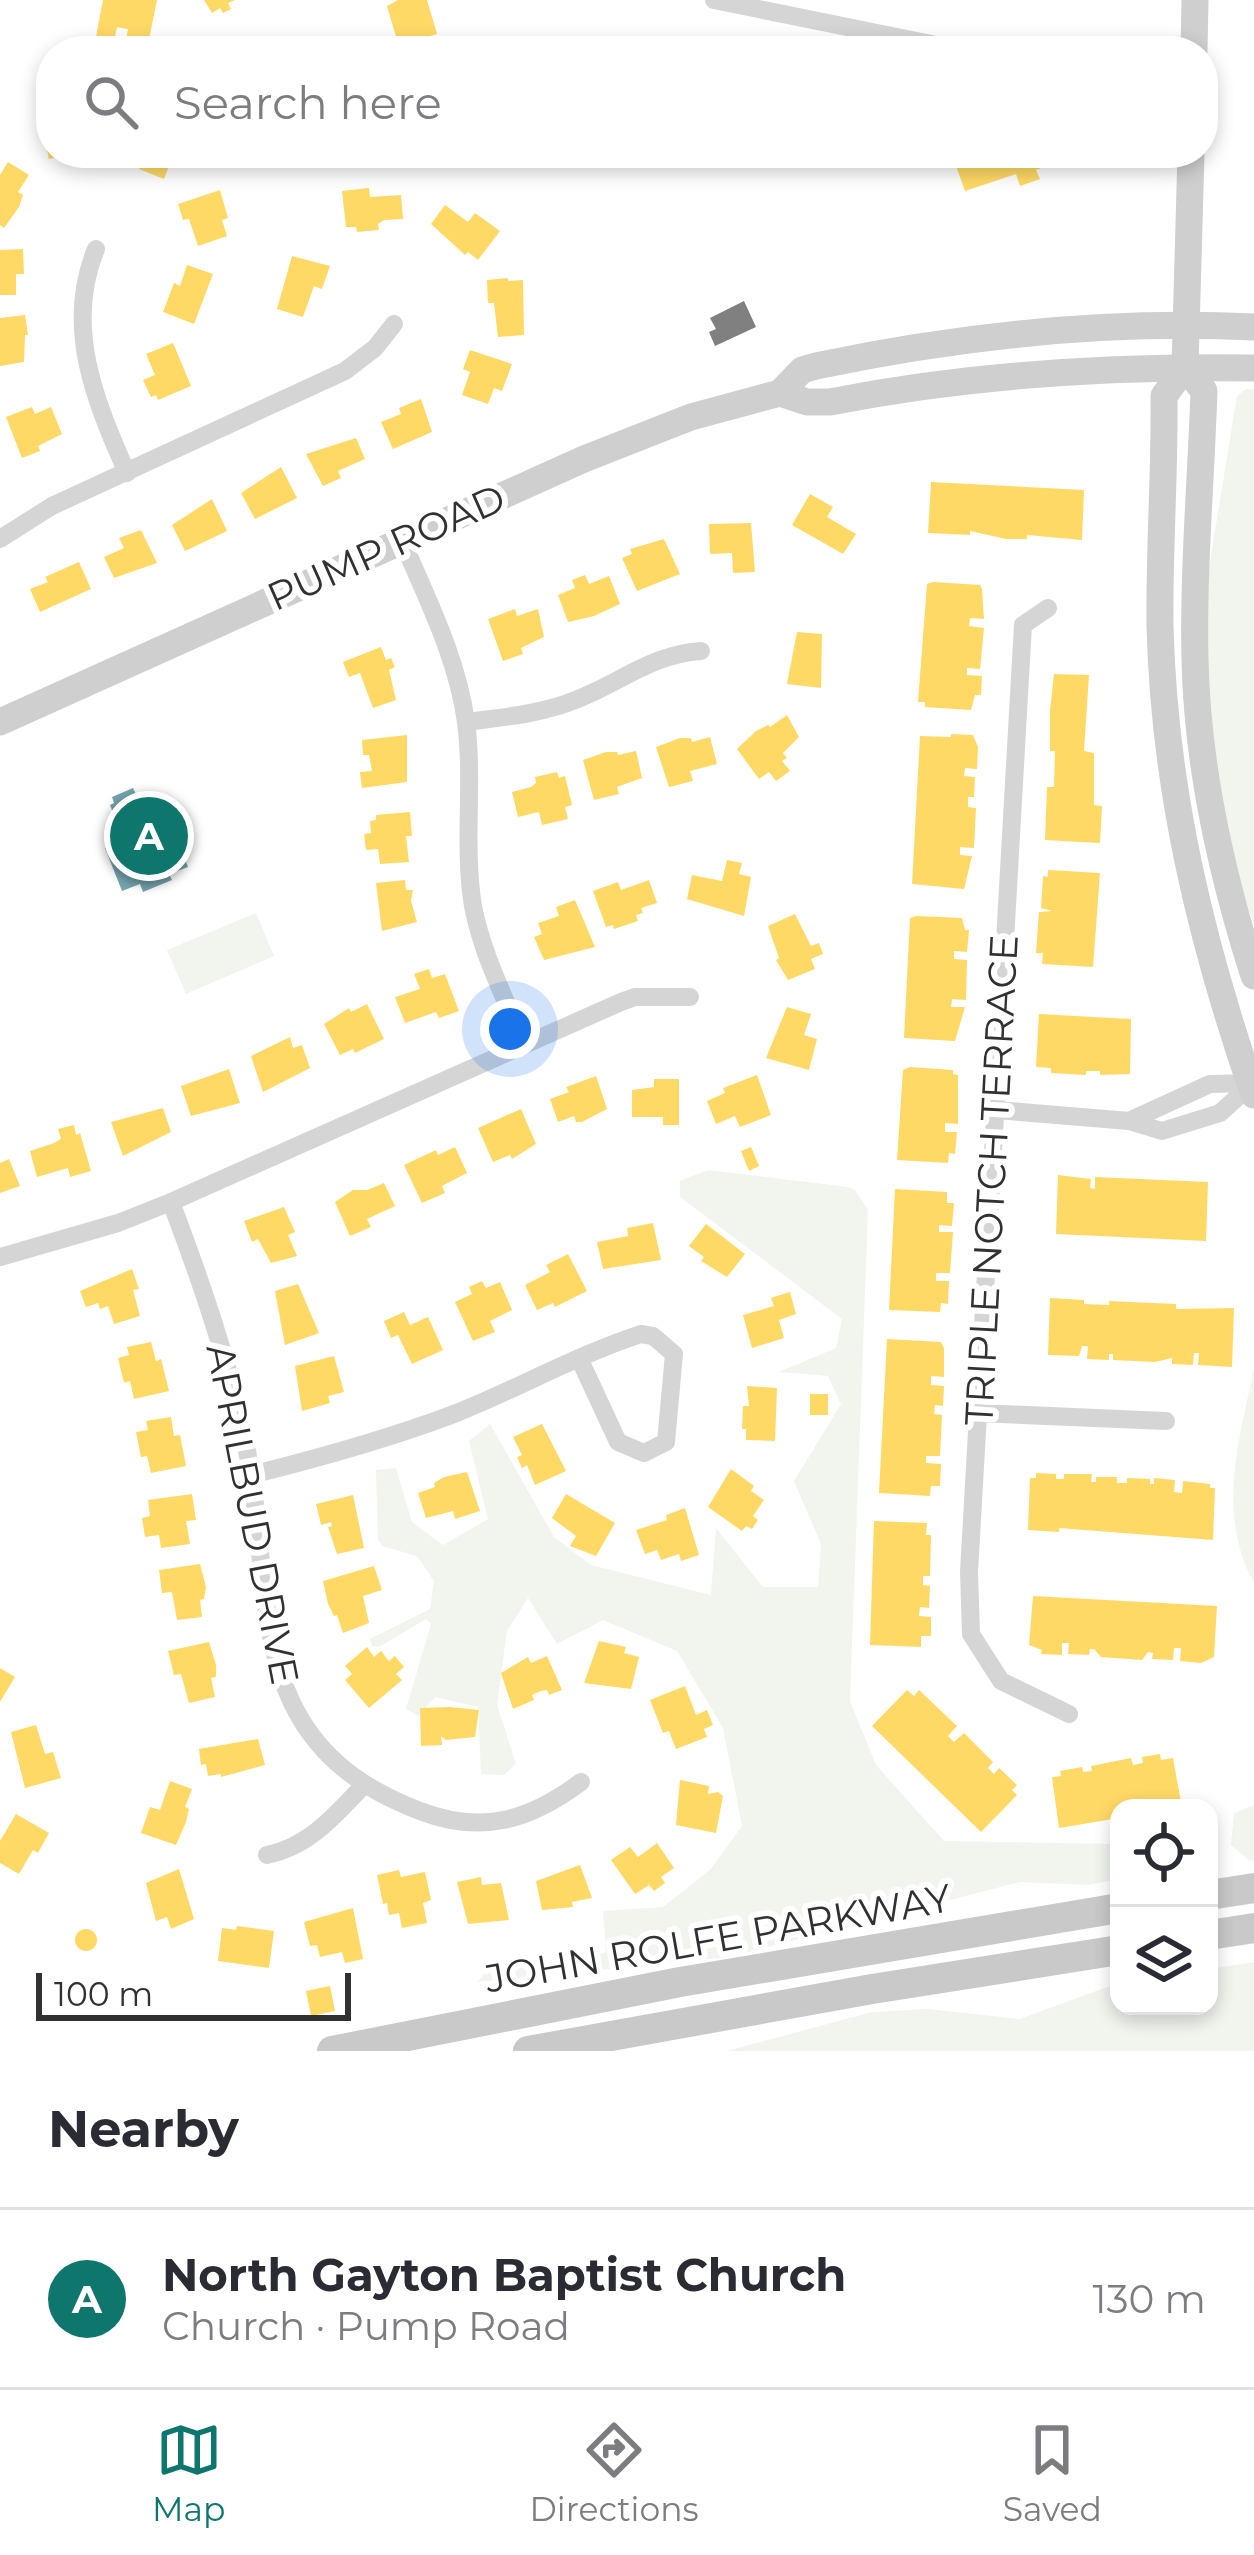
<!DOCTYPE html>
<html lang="en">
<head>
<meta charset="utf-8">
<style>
  body { margin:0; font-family:Montserrat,sans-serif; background:#f2f2f3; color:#2b2b33 }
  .controls { position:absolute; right:36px; bottom:36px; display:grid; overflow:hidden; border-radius:24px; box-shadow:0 6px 18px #0003 }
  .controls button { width:108px; height:108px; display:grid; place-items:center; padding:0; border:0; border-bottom:3px solid #e1e1e2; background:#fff; color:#2b2b33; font:60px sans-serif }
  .scale { position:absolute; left:36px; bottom:30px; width:315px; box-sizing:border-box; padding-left:12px; border:6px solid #313131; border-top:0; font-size:33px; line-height:42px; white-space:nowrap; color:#313131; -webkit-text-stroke:9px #fff; paint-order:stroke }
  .you { position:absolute; left:510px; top:1029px; width:42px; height:42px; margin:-30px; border:9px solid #fff; border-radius:50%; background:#1a73e8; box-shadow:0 0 0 18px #1a73e833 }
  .badge { display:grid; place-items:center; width:78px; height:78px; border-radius:50%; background:#0f766e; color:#fff; font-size:39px; font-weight:700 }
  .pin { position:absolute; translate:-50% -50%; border:6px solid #fff; box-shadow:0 3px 12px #0006 }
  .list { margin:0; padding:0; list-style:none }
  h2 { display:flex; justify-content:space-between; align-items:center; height:156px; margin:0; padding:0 48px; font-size:51px }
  h2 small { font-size:39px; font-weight:400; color:#7c7c81 }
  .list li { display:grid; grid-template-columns:78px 1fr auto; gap:36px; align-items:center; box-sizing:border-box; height:180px; padding:0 48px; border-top:3px solid #e1e1e2 }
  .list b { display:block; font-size:45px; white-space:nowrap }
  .list p { margin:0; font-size:39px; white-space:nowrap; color:#7c7c81 }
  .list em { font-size:39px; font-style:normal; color:#7c7c81 }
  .icon { flex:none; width:66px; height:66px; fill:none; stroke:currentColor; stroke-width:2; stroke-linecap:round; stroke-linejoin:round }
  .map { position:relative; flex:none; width:1254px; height:2051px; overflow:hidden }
  .search { position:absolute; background:#fff; box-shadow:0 6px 18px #0003; left:36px; right:36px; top:36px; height:132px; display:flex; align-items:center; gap:30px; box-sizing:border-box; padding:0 42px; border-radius:48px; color:#7c7c81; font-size:45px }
  .sheet { height:336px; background:#fff }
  nav { display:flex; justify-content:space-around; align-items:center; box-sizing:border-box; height:168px; border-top:3px solid #e1e1e2; background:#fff; font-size:33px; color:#7c7c81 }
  nav a { display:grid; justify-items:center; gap:6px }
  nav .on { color:#0f766e }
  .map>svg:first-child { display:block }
  .green { fill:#f1f5ee }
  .homes { fill:#ffd966 }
  .public { fill:#76a5af }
  .building { fill:#808080 }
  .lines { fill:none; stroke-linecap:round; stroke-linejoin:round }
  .street { stroke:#d5d5d5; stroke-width:18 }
  .secondary { stroke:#cfcfcf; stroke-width:27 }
  .primary { stroke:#c9c9c9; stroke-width:30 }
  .labels { text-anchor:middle; stroke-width:12; stroke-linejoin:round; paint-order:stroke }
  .street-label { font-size:39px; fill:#313131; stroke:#fff }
</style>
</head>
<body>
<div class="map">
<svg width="1254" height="2051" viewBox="0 0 1254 2051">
  <rect width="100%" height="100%" fill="#fff"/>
  <g class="green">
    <polygon points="1246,389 1254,389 1254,923 1222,854 1194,660 1237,396"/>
    <polygon points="256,913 274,956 186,994 167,950"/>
    <polygon points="708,1170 848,1187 855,1190 868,1210 850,1701 876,1765 944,1841 1119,1844 1119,1879 1088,1885 1020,1882 729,1957 477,1982 496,1960 546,1968 606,1952 603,1911 663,1907 710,1870 742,1826 723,1728 677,1651 603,1620 557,1644 528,1598 507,1631 497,1705 516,1764 504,1775 481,1774 478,1707 435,1697 418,1716 406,1709 431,1624 426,1619 379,1647 372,1646 370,1639 430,1609 434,1581 417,1556 382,1546 378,1539 376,1470 396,1468 412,1522 443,1545 488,1519 469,1441 490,1424 554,1537 591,1565 711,1595 716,1528 763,1587 818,1587 821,1544 794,1481 841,1404 828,1376 779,1372 836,1348 842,1319 680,1197 680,1181"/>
    <path d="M1254 1369V1583C1216 1514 1239 1440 1254 1369Z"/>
    <polygon points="1254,1805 1254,1860 1250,1861 1231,1845 1234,1813"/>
    <polygon points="1254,1962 1254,2051 727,2051 872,2012 927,2009 1020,2019 1107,1987 1119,1987 1119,2006 1209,2006 1209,1969"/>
  </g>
  <g class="homes">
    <polygon points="103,0 157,0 148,44 126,40 128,29 117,27 113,46 95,42"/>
    <polygon points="204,0 235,0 228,3 231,9 223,13 220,8 212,13"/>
    <polygon points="398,0 427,0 437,34 409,42 408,37 397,40 387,6"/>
    <polygon points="51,119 51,153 66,155 49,159 41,122"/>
    <polygon points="120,153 174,153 164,179 139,169 142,162"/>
    <polygon points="985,153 1040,153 1044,167 1036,170 1040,179 1020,186 1016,174 965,191 955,163"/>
    <polygon points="8,162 29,175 18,192 23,195 19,207 4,228 0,225 0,175"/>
    <polygon points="369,188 370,197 401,195 403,219 384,220 378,224 379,230 357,232 356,227 346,227 342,191"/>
    <polygon points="220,190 228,218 222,220 227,236 198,246 189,219 183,220 178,204"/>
    <polygon points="445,205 468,222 475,213 500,231 478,260 468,252 465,255 431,224"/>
    <polygon points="23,249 24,274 16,274 16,295 0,295 0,250"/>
    <polygon points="292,256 330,266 322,289 314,286 303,317 277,309"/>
    <polygon points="187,265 213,274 194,324 163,312 174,283 180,286"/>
    <polygon points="508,278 508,281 523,280 524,335 498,337 494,303 488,303 487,280"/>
    <polygon points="25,315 28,335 25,335 24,362 0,366 0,318"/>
    <polygon points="173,343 191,386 158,400 156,395 151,397 143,380 155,375 146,354"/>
    <polygon points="470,350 512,364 502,391 494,388 488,404 462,395 470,372 463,369"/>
    <polygon points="421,399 432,432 393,449 381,422 401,414 399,408"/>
    <polygon points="32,407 35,414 51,407 62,434 38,446 40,451 22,458 6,417"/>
    <polygon points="356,438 365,459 338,471 341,478 323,486 306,454"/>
    <polygon points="281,467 297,498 255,519 241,493"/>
    <polygon points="931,482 1084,490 1082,540 1027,535 1027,539 1006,539 970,531 970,535 928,533"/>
    <polygon points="810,494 833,507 827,517 856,534 843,554 792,525"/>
    <polygon points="212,499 227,531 185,551 172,525"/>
    <polygon points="751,523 755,572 733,573 732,553 710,554 709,524"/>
    <polygon points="141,530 157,563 114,578 104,557 124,548 119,538"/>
    <polygon points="664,539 680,574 637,591 622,558 632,554 630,549"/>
    <polygon points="79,562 91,589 40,612 30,589 48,582 45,577"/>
    <polygon points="585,575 589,584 609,576 620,604 594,616 568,622 558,595 575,588 572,580"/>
    <polygon points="933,582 980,585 982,589 984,619 970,618 969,626 984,628 980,669 967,668 967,675 982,676 981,695 975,695 971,710 925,707 925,702 918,702 927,584"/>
    <polygon points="515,609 517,616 538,609 544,637 521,648 523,654 503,661 488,619"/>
    <polygon points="797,632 822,634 821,688 787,684"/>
    <polygon points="381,647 386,660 391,658 395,667 389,670 396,700 373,708 360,673 349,677 343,662"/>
    <polygon points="1054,674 1089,675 1084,751 1094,753 1094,805 1102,806 1100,843 1045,840 1047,787 1054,787 1055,751 1050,751 1050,711"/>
    <polygon points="787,715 799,737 783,753 787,758 782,761 790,771 776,781 769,772 759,779 737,749 756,731 768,725 770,727"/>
    <polygon points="951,734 973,735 978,747 977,769 965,768 964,776 975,777 974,797 968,797 968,807 976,808 974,848 960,847 960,855 972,856 964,889 912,884 920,736 951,737"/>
    <polygon points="407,735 407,782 362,788 360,772 372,771 369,755 363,755 362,740"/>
    <polygon points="710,737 717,764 690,771 693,781 669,787 656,747 680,738 691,738 692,742"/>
    <polygon points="636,751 642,778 617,787 619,794 594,800 583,760 606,752 617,752 618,755"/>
    <polygon points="557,772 559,778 565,776 572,805 565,807 568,819 542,825 539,812 518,817 512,792 531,787 536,783 535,777"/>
    <polygon points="410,812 412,836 406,836 409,862 380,864 378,849 366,850 364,834 371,833 370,821 376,820 376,815"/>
    <polygon points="727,860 742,863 739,874 751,877 744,916 687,899 692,875 722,881"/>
    <polygon points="1048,870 1100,873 1093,967 1042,964 1043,953 1036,953 1039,912 1052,911 1041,908 1043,876 1048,877"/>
    <polygon points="405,880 406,890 413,890 411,901 417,922 382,931 376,883"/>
    <polygon points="649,880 657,903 641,908 643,913 636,915 638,921 614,929 613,925 606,927 593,891 618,882 621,890"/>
    <polygon points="575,900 595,947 544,960 534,937 542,934 538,923 559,916 556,907"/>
    <polygon points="795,914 811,946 819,943 823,954 811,959 815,969 788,980 776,960 779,958 768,926"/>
    <polygon points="916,916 962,918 965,930 969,930 967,952 954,951 954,959 967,960 966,1000 952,999 951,1007 965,1007 955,1041 904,1038 910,918"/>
    <polygon points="429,969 432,978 445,974 459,1011 439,1018 436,1012 405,1023 395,997 420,989 414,974"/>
    <polygon points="367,1004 384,1039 355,1053 353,1049 340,1055 324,1024 349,1008 351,1012"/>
    <polygon points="787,1007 811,1014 804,1035 817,1039 809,1070 766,1058"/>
    <polygon points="1039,1014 1131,1019 1130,1074 1100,1075 1100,1071 1086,1071 1086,1075 1051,1073 1051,1068 1036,1067"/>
    <polygon points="290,1037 293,1048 302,1045 310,1068 263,1092 251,1056"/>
    <polygon points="910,1067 953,1070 953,1074 958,1075 958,1124 945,1123 945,1132 957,1132 955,1154 949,1153 948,1163 897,1160 903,1070"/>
    <polygon points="229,1069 240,1103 191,1116 181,1086"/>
    <polygon points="757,1075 771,1115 740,1127 735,1116 716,1124 707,1101 725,1093 723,1088"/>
    <polygon points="596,1076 607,1109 582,1122 576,1122 574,1116 558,1122 550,1099 569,1092 566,1087"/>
    <polygon points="654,1079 679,1079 679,1125 663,1125 663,1117 632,1117 632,1090 654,1087"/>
    <polygon points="163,1108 171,1132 123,1156 111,1122"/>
    <polygon points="521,1109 536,1144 512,1159 510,1155 493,1162 478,1128"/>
    <polygon points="74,1125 76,1135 80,1133 91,1171 70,1177 68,1168 37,1177 30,1151 54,1143 61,1139 58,1129"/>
    <polygon points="455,1147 467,1173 442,1186 445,1193 422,1203 404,1165 436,1150 438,1155"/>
    <polygon points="751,1147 759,1166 749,1171 741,1151"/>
    <polygon points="9,1159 20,1186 0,1193 0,1163"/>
    <polygon points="1058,1175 1091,1179 1090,1188 1095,1189 1095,1177 1208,1182 1206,1241 1056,1234"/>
    <polygon points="384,1183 395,1206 367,1219 371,1227 350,1236 335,1202 353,1190 367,1190"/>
    <polygon points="895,1189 947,1192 947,1203 954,1203 952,1226 939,1225 939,1232 953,1232 950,1273 936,1273 936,1281 949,1281 948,1304 941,1303 940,1312 889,1310"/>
    <polygon points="284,1207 295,1232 288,1235 297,1256 271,1263 258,1239 252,1242 244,1221"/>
    <polygon points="653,1223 661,1260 603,1269 597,1242 628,1236 627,1228"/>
    <polygon points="706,1224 745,1254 727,1277 701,1261 704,1257 689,1246"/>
    <polygon points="568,1254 587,1291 555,1307 553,1303 537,1310 525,1285 550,1272 546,1265"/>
    <polygon points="132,1269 139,1289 133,1290 140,1316 114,1324 108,1306 100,1309 98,1303 86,1307 80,1291"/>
    <polygon points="482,1281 486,1288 500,1282 512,1310 490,1321 495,1332 473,1341 455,1302 472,1294 469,1287"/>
    <polygon points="298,1284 319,1333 285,1345 275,1291"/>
    <polygon points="790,1292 796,1314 779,1320 784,1338 752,1348 743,1315 774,1306 771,1298"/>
    <polygon points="1050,1298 1084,1300 1084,1304 1109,1305 1109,1301 1176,1304 1176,1309 1234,1308 1232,1367 1198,1365 1199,1353 1194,1353 1193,1365 1172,1364 1172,1358 1155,1362 1113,1360 1113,1354 1109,1354 1109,1360 1087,1359 1088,1346 1082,1346 1079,1356 1048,1355"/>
    <polygon points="404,1312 410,1325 428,1317 443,1350 412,1364 398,1335 391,1338 384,1321"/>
    <polygon points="887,1339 941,1342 944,1348 944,1377 931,1376 931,1385 944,1386 943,1406 935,1405 934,1414 942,1415 940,1456 926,1456 926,1463 941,1464 940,1486 931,1486 930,1496 879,1493"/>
    <polygon points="151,1342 156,1361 161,1359 169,1391 134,1399 130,1381 124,1383 118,1358 129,1355 127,1347"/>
    <polygon points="334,1356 344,1392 328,1396 330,1403 302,1411 295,1366"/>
    <polygon points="747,1386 777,1388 775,1441 746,1440 746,1429 742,1429 743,1406 749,1406"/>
    <rect x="810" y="1394" width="18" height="21"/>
    <polygon points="171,1417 174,1436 180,1435 186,1466 151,1473 147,1456 141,1457 136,1432 148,1430 146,1421"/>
    <polygon points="542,1424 566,1471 535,1485 527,1465 522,1468 517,1457 522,1455 513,1437"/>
    <polygon points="731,1469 754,1486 751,1491 764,1500 753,1516 758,1520 752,1529 746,1526 742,1531 708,1507"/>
    <polygon points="467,1472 480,1511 455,1519 453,1511 426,1518 418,1493 435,1487 434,1483 444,1477"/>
    <polygon points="1036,1473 1056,1474 1056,1479 1064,1479 1064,1474 1092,1474 1091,1482 1096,1482 1096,1477 1117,1477 1117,1483 1127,1483 1127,1478 1150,1479 1150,1484 1154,1484 1154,1478 1175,1480 1174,1492 1182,1493 1183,1481 1210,1484 1210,1488 1215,1488 1213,1540 1059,1528 1059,1532 1028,1530 1030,1478 1036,1478"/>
    <polygon points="192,1494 196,1520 186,1521 190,1544 161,1548 159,1535 145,1537 142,1518 150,1516 148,1500"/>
    <polygon points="566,1494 615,1523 596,1556 570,1546 576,1536 552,1518"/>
    <polygon points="353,1495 364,1548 337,1554 328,1527 332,1526 331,1522 321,1525 316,1504"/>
    <polygon points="685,1508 699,1555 681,1561 679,1554 661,1560 657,1550 645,1554 636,1530 667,1520 666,1515"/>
    <polygon points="874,1521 927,1523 926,1535 931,1535 930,1576 923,1576 923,1585 930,1586 929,1608 920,1607 919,1616 931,1617 931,1636 921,1636 921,1647 870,1645"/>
    <polygon points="200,1564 206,1587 204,1599 200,1600 202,1617 177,1620 172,1592 162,1593 159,1570"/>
    <polygon points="374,1566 382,1590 363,1596 369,1623 343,1633 337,1615 334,1616 328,1604 323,1581"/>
    <polygon points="1033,1596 1217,1606 1214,1657 1201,1663 1180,1661 1181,1648 1174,1648 1173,1660 1152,1659 1153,1653 1148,1652 1142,1660 1101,1657 1094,1649 1090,1649 1089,1655 1068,1654 1069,1643 1062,1643 1062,1655 1041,1654 1042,1650 1029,1645"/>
    <polygon points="599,1641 626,1647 624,1653 639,1657 631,1689 584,1683"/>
    <polygon points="209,1642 216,1665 216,1677 211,1678 215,1697 189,1703 181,1674 174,1675 168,1651"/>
    <polygon points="367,1647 374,1657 381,1651 389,1661 395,1656 404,1667 396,1674 402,1680 369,1708 345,1680 352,1674 345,1666"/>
    <polygon points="547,1656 562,1690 549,1695 547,1690 541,1691 532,1695 534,1700 513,1709 501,1673 528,1657 531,1663"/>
    <polygon points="0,1668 15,1677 0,1702"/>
    <polygon points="685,1686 696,1715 707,1710 713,1725 704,1729 707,1737 676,1749 669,1731 663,1733 650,1700"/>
    <polygon points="907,1690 914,1696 919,1690 957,1726 948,1736 954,1742 964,1733 993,1762 988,1768 994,1774 999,1768 1017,1785 1012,1790 1017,1795 981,1832 872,1726"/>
    <polygon points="450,1707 479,1710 475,1737 446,1740 441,1736 442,1745 421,1746 420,1708"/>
    <polygon points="36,1725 45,1754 53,1752 61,1778 25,1788 11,1732"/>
    <polygon points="258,1739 265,1765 221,1777 221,1774 208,1776 206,1764 201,1765 199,1749"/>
    <polygon points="1160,1754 1161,1760 1173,1758 1182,1808 1119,1808 1119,1818 1059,1828 1052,1777 1061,1776 1060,1771 1082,1767 1083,1772 1092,1771 1091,1766 1131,1758 1133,1765 1143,1763 1142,1757"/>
    <polygon points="680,1780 709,1786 708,1794 718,1792 723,1796 716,1833 676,1825"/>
    <polygon points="170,1781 192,1789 185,1807 189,1809 186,1822 176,1845 141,1833 150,1807 160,1810"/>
    <polygon points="16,1814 49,1833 38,1853 33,1850 19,1874 0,1863 0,1841"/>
    <polygon points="657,1843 674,1868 661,1877 665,1883 654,1891 649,1885 635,1894 611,1860 630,1847 638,1857"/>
    <polygon points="580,1865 592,1898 572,1902 573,1907 542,1910 536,1881"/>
    <polygon points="179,1869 194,1919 171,1929 167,1917 156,1921 146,1883"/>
    <polygon points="399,1870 401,1877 425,1872 431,1900 423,1903 427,1923 402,1928 399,1913 389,1915 387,1903 383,1904 377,1875"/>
    <polygon points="481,1877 482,1885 501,1883 509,1920 468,1924 457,1882"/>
    <polygon points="353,1908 363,1959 345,1963 342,1952 320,1957 317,1945 310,1946 304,1922"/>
    <polygon points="237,1926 274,1931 269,1968 218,1961 222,1928 236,1930"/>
    <circle cx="86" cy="1940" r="11"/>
    <polygon points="330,1986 335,2011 311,2016 306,1991"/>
  </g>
  <polygon class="public" points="133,788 153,830 171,823 188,867 169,874 172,880 143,892 140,884 122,891 105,848 124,841 110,805 114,803 112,797"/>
  <polygon class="building" points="744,301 756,327 715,346 709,332 716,329 710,318"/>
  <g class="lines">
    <g class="street">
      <polyline points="714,0 956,49"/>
      <path d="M96 249C64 326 95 401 127 473"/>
      <polyline points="0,539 52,506 345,371 375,348 394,324"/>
      <path d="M402 540C427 599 457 657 466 722 474 783 463 845 473 906 482 954 506 1000 524 1044"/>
      <polyline points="1048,608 1023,625 969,1572 971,1634 1001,1681 1069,1714"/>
      <path d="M466 722C504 717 542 714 578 699 621 682 653 654 701 651"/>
      <polyline points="996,1110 1129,1121 1162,1131 1220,1113 1251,1085"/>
      <polyline points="1129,1121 1210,1084 1254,1083"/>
      <path d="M171 1202C200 1279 227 1356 244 1436 278 1592 235 1741 420 1811 482 1835 530 1820 581 1782"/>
      <polyline points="0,1257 118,1223 171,1202 621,1002 635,997 690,997"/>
      <polyline points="978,1413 1166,1421"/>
      <path d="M251 1475C319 1458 388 1439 454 1414 517 1389 577 1355 641 1334L653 1336 674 1354 666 1442 644 1453 618 1442 580 1360"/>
      <path d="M267 1855C310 1846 335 1815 364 1785"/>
    </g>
    <g class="secondary">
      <polyline points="1194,51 1195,0"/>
      <path d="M1191 153 1185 367 1164 396C1165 473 1159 550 1160 626 1164 789 1201 942 1254 1095"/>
      <path d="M1185 367 1204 391C1201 480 1193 570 1195 659 1197 764 1222 876 1254 976"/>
      <path d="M780 393 807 402H830C971 374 1111 366 1254 368"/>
      <path d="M0 722 584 459 691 417 780 393 802 370 816 366C959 336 1107 320 1254 327"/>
    </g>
    <g class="primary">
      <polyline points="1209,1895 1254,1888"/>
      <polyline points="1209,1935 1254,1928"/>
      <polyline points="332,2051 680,1982 1119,1908"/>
      <polyline points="528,2051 872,1989 1119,1950"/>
    </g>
  </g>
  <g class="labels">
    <g class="street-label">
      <text transform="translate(386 547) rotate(-24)" y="14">PUMP ROAD</text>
      <text transform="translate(991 1180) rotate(-87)" y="14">TRIPLE NOTCH TERRACE</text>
      <text transform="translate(253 1514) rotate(79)" y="14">APRILBUD DRIVE</text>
      <text transform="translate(718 1938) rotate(-10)" y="14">JOHN ROLFE PARKWAY</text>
    </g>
  </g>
</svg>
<div class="controls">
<button><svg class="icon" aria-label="locate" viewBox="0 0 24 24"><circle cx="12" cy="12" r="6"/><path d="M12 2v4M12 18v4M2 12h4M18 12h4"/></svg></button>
<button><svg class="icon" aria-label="layers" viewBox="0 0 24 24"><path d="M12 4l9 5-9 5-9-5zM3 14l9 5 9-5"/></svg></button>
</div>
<div class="scale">100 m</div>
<div class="you"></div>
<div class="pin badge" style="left:149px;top:836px">A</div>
<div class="search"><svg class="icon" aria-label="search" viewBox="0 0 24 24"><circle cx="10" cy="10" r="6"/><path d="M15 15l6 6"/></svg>Search here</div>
</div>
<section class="sheet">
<h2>Nearby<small></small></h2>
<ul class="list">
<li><span class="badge">A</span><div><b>North Gayton Baptist Church</b><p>Church · Pump Road</p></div><em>130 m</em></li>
</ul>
</section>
<nav>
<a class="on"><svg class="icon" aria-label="map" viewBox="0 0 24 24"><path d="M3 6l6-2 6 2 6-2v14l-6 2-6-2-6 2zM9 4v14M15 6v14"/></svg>Map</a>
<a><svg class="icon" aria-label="directions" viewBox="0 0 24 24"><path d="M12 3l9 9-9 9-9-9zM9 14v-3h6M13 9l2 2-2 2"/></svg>Directions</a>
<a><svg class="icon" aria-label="saved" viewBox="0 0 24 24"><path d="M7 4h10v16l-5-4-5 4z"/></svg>Saved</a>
</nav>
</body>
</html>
